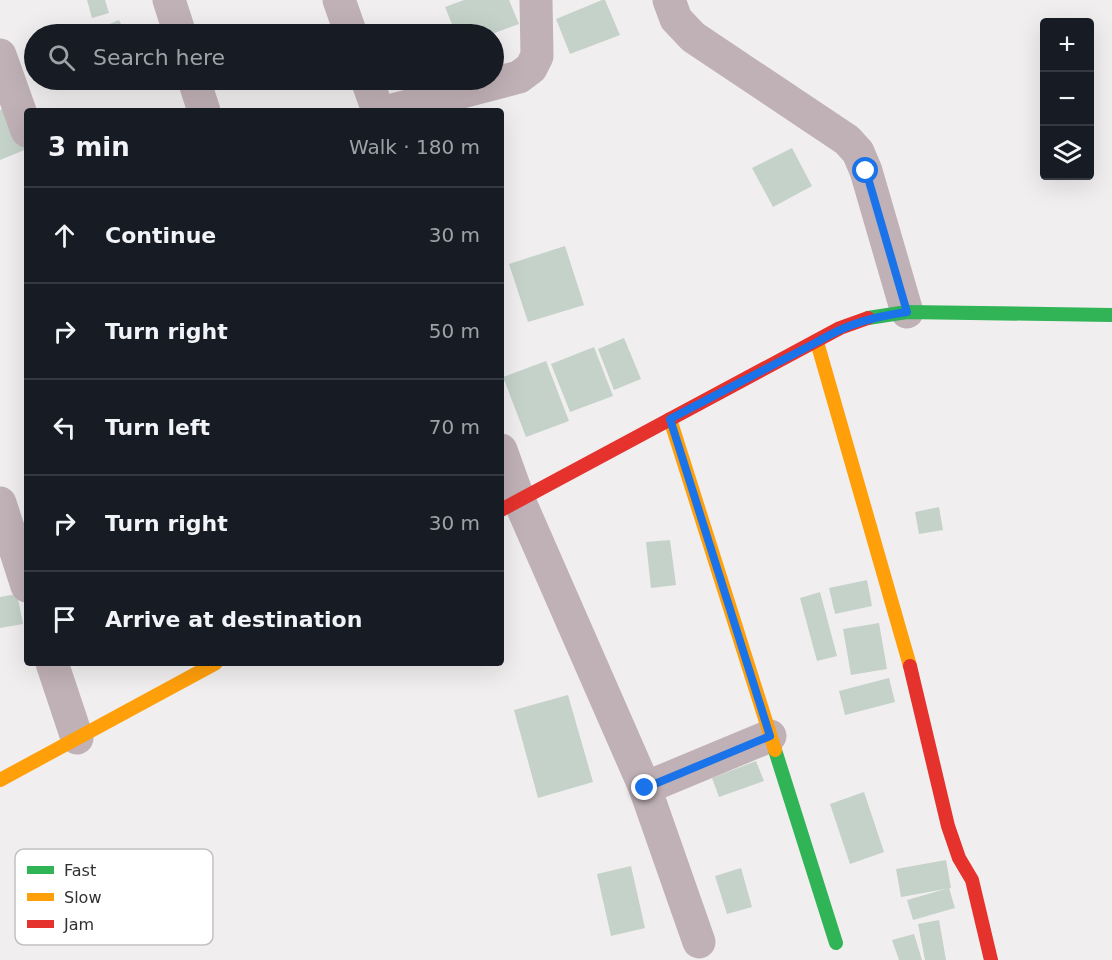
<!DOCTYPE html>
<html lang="en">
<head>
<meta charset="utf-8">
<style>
  body { margin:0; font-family:"DejaVu Sans",sans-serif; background:#242831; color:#f1f3f6 }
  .controls { position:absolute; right:18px; top:18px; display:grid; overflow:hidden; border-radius:6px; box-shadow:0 6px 24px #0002 }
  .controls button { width:54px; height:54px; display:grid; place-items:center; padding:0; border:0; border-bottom:2px solid #363941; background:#171b24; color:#f1f3f6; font:30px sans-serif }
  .stop { position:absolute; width:18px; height:18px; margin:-14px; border:4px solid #1a73e8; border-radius:50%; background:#fff }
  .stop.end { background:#1a73e8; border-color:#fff; box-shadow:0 2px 6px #0008 }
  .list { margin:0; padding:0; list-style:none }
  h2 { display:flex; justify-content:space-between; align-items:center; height:78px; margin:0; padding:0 24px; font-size:26px }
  h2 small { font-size:20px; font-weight:400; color:#9ea1a6 }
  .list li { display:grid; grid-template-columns:39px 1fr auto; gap:18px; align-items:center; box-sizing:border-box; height:96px; padding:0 24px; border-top:2px solid #363941 }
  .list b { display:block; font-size:22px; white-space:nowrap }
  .list em { font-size:20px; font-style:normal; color:#9ea1a6 }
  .icon { flex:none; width:33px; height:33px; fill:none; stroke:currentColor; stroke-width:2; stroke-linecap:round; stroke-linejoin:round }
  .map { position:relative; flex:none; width:1112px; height:960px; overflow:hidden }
  .search { position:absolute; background:#171b24; box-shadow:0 6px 24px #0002; left:24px; top:24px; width:480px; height:66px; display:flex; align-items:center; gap:15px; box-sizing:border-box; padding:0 21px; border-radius:33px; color:#9ea1a6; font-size:22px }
  .panel { position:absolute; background:#171b24; box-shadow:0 6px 24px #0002; left:24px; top:108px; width:480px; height:558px; border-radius:6px }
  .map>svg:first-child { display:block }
  .building { fill:#c4d2ca }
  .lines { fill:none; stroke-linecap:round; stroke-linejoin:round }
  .street { stroke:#c0b1b6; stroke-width:33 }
  .fast { stroke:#30b455; stroke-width:14 }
  .slow { stroke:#ff9f0a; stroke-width:14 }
  .jam { stroke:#e5322d; stroke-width:14 }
  .route { stroke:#1a73e8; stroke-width:8 }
  .key { fill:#fff; stroke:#c2c1c1; stroke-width:1.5 }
  .key-label { font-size:16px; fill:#323030 }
</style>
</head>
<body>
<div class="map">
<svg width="1112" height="960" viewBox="0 0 1112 960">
  <rect width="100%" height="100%" fill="#f1eeef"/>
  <g class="building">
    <polygon points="87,0 105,0 109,13 92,18"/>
    <polygon points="464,0 509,0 519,24 492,34 456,34 445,7"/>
    <polygon points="602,0 605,0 620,35 570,54 556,19"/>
    <polygon points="119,20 126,34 86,34"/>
    <polygon points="20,102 27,119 27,149 0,160 0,110"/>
    <polygon points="792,148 812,186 773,207 752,168"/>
    <polygon points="565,246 584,305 528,322 509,264"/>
    <polygon points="624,338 641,379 614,390 598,349"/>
    <polygon points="594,347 613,396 570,412 551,364"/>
    <polygon points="546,361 569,421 526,437 503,377"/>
    <polygon points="939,507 943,530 919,534 915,512"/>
    <polygon points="670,540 676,585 651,588 646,542"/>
    <polygon points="867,580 872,606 835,614 829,588"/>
    <polygon points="820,592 837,656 817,661 800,598"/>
    <polygon points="17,594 23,624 0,628 0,597"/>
    <polygon points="879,623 887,669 851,675 843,629"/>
    <polygon points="889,678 895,702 845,715 839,691"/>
    <polygon points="568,695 593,782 538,798 514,710"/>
    <polygon points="756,761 764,781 719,797 712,778"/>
    <polygon points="864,792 884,852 850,864 830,804"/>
    <polygon points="946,860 951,888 901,897 896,869"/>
    <polygon points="631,866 645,928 611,936 597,874"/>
    <polygon points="741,868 752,907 727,914 715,876"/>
    <polygon points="949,888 955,908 913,920 907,900"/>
    <polygon points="939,920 946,960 925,960 918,924"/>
    <polygon points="914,934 922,960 899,960 892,940"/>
  </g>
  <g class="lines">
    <g class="street">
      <polyline points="169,0 180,34"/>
      <polyline points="339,0 351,34"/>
      <polyline points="669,0 676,19 693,37 847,140 858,152 866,171 907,312"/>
      <polyline points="0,55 27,131"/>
      <polyline points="194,80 204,111"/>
      <polyline points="367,80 378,111"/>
      <polyline points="389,111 519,77 531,68 537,56 536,0"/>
      <polyline points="501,450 519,500 645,788 699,942"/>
      <polyline points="0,503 27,586"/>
      <polyline points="52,663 77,738"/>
      <polyline points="645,788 770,736"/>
    </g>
    <g class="fast">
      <polyline points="868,318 907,312 1112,315"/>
      <polyline points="775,750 836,943"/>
    </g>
    <g class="slow">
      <polyline points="817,342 910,666"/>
      <polyline points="670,419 775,750"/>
      <polyline points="0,780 216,663"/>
    </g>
    <g class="jam">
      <polyline points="501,510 840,328 868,318"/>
      <polyline points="910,666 948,826 959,858 972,880 991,960"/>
    </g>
  </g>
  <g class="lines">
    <path class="route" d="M645 788 770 736 670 419 817 342C847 324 872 317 907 312L866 171"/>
  </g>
  <rect x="15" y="849" width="198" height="96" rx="9" class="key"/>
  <rect x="27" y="866" width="27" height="8" fill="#30b455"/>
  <rect x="27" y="893" width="27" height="8" fill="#ff9f0a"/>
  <rect x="27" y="920" width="27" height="8" fill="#e5322d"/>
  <g class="key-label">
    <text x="64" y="876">Fast</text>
    <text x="64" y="903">Slow</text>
    <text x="64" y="930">Jam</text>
  </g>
</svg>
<div class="controls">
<button>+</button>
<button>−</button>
<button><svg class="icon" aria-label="layers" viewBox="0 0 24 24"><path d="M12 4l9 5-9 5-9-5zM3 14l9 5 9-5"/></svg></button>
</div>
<div class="stop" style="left:866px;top:171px"></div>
<div class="stop end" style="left:645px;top:788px"></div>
<div class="search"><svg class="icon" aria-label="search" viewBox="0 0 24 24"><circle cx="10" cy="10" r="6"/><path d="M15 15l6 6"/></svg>Search here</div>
<section class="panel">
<h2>3 min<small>Walk · 180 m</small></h2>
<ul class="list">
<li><svg class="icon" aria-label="ahead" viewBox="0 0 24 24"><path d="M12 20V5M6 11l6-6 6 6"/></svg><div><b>Continue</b></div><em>30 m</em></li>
<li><svg class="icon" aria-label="right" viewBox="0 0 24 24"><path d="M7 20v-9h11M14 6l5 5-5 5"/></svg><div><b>Turn right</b></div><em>50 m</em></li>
<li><svg class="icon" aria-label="left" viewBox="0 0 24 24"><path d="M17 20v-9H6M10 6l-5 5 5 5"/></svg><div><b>Turn left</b></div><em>70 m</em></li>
<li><svg class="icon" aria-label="right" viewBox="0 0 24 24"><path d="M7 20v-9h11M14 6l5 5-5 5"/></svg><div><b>Turn right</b></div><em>30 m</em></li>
<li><svg class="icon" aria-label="arrive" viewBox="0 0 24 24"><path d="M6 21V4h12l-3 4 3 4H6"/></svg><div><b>Arrive at destination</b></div></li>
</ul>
</section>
</div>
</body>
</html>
